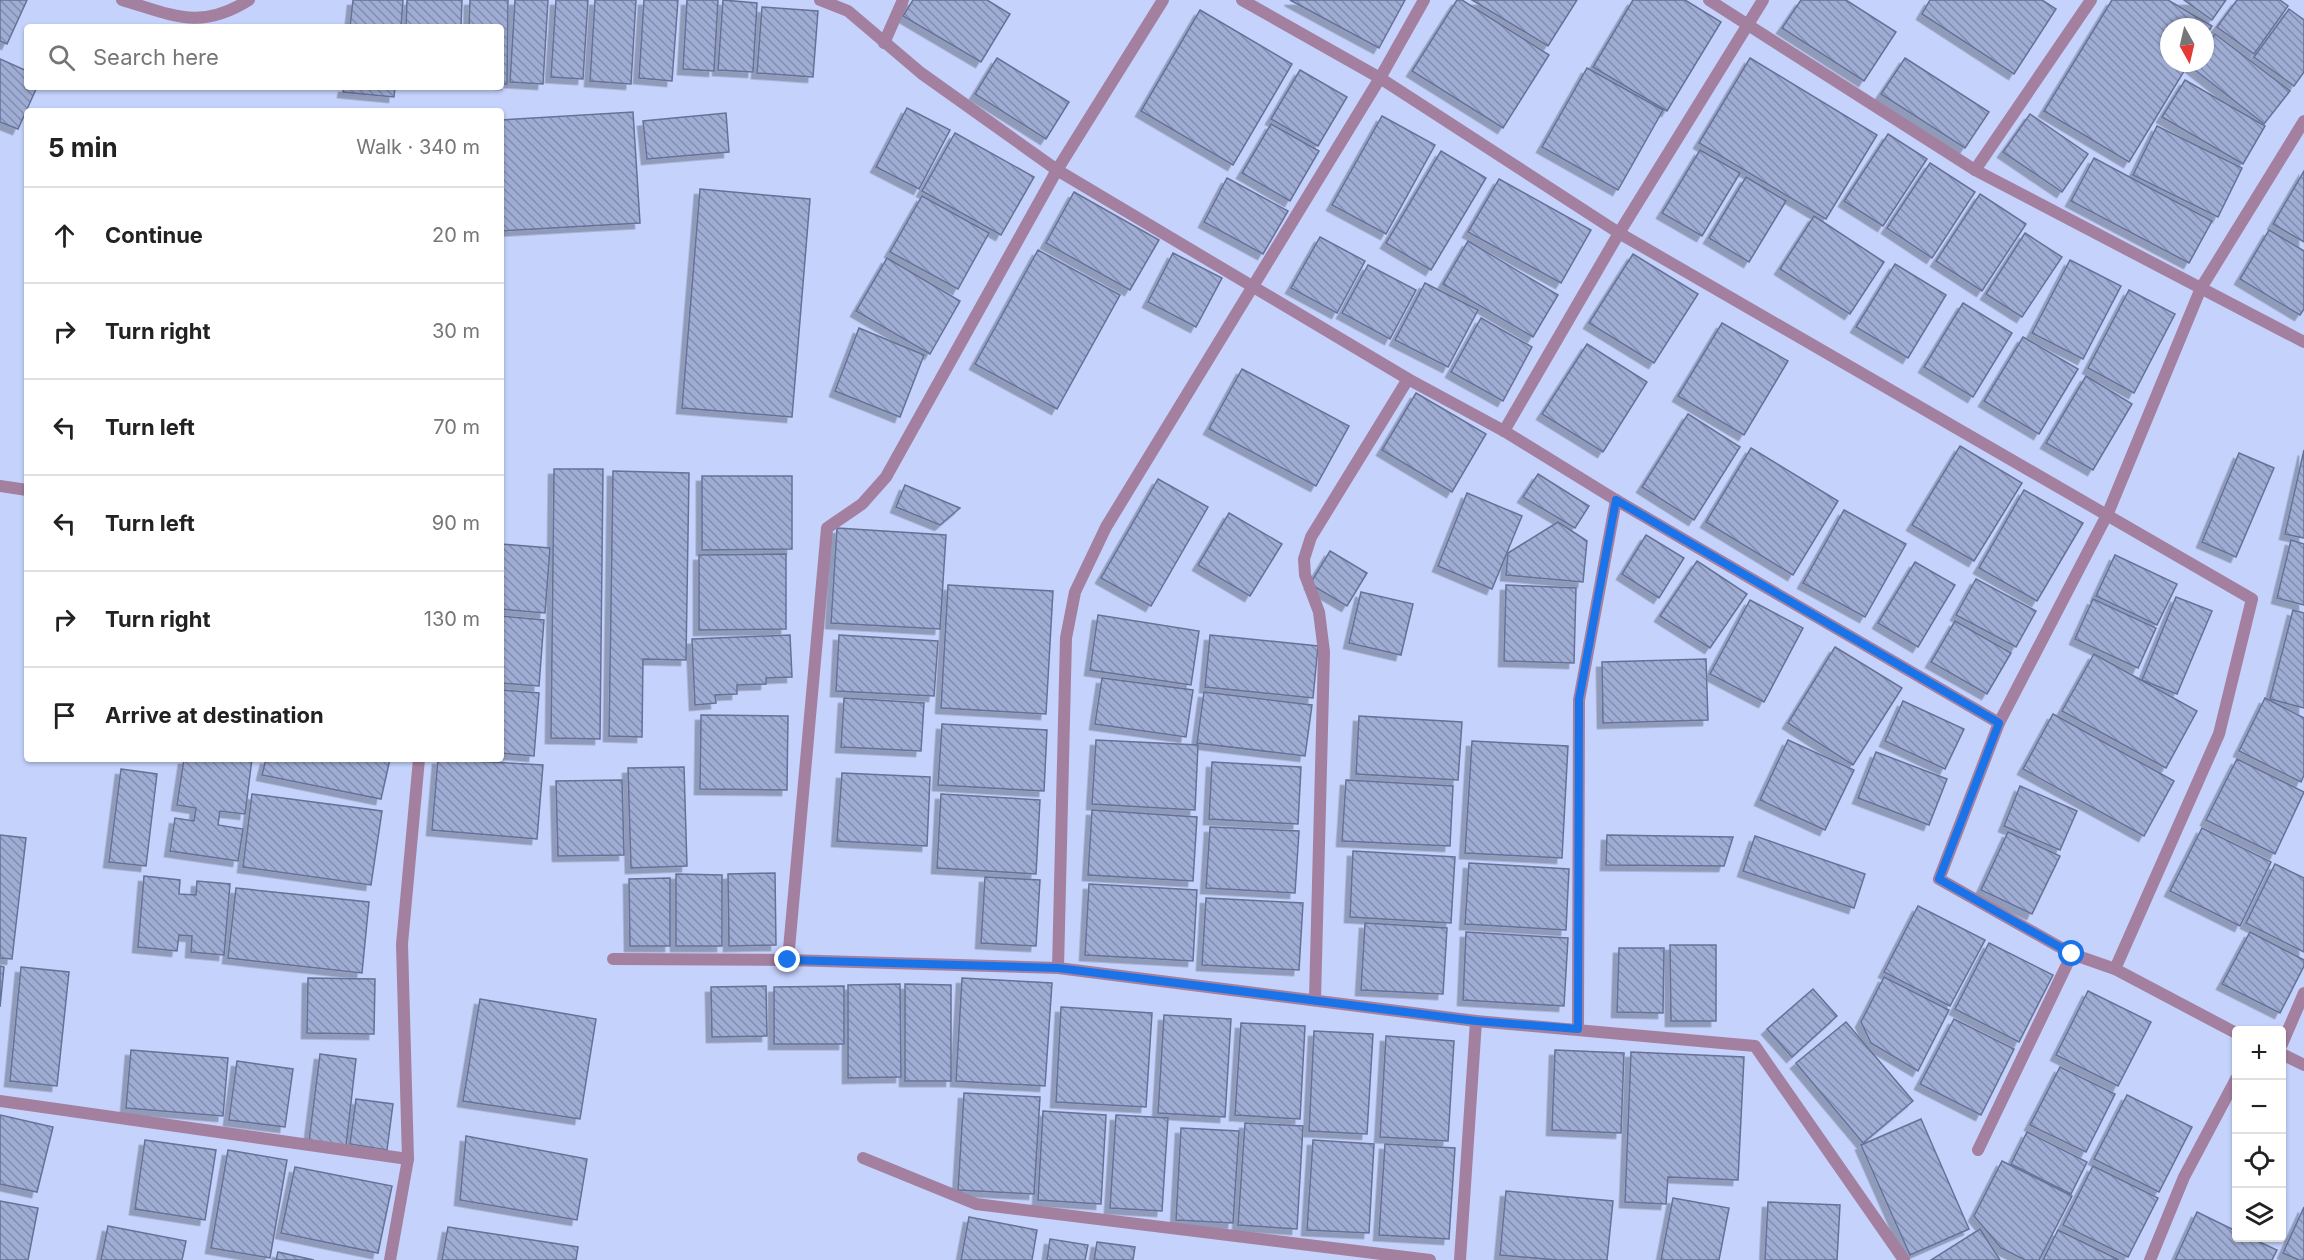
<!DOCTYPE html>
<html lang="en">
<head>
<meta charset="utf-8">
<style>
  body { margin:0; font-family:Inter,sans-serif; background:#f6f6f6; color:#222 }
  .controls { position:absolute; right:18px; bottom:18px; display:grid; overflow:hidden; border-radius:6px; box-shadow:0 2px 4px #0004 }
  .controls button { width:54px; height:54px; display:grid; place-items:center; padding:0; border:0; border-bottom:2px solid #e0e0e0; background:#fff; color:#222; font:30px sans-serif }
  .compass { position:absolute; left:2160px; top:18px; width:54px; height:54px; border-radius:50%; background:#fff; box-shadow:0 2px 4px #0004; rotate:172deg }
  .stop { position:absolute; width:18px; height:18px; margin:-14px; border:4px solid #1a73e8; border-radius:50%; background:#fff }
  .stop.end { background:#1a73e8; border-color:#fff; box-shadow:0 2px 6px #0008 }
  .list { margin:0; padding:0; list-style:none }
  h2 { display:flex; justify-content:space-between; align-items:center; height:78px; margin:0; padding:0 24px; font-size:26px }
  h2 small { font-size:20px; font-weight:400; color:#767676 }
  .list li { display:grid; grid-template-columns:39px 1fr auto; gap:18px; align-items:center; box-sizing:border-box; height:96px; padding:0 24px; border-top:2px solid #e0e0e0 }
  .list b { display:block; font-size:22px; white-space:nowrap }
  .list em { font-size:20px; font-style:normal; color:#767676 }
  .icon { flex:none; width:33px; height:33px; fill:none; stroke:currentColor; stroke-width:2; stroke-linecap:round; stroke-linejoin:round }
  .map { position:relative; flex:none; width:2304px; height:1260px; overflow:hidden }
  .search { position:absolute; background:#fff; box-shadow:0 2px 4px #0004; left:24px; top:24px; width:480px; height:66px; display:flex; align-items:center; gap:15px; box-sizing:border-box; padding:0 21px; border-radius:6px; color:#767676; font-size:22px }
  .panel { position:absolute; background:#fff; box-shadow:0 2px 4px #0004; left:24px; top:108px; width:480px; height:654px; border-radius:6px }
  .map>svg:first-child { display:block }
  .building { fill:url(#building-back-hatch); stroke:#667197; stroke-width:1.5; filter:url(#shadow) }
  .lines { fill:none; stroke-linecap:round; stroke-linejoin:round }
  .minor { stroke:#a3809f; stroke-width:12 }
  .route { stroke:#1a73e8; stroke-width:8 }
</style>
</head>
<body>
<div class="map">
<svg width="2304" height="1260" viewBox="0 0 2304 1260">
  <defs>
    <pattern id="building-back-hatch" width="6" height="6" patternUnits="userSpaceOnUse" patternTransform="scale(1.5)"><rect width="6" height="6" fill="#9facd4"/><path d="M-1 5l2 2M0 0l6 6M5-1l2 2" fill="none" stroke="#828dae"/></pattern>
    <filter id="shadow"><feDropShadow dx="-5.5" dy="5.5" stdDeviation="0" flood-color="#0004"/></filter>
  </defs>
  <rect width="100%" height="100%" fill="#c5d2fc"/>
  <g class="building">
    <polygon points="0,0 27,0 7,44 0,41"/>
    <polygon points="353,0 403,0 401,27 350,27"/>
    <polygon points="407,0 462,0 461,27 406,27"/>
    <polygon points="470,0 508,0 507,84 501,84 501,27 469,27"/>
    <polygon points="515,0 548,0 543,84 510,82"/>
    <polygon points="556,0 588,0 583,79 551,77"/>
    <polygon points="595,0 636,0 631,84 590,81"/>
    <polygon points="644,0 678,0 672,81 639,78"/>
    <polygon points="687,0 718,0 714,71 683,69"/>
    <polygon points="723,0 757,3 753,72 718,70"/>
    <polygon points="913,0 987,0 1010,14 981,62 903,16"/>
    <polygon points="1290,0 1405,0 1379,48"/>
    <polygon points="1457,0 1462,0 1549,55 1503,128 1412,71"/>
    <polygon points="1472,0 1577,0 1548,46"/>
    <polygon points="1633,0 1685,0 1721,22 1667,111 1593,67"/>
    <polygon points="1801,0 1846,0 1896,32 1864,81 1782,28"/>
    <polygon points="1930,0 2042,0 2056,9 2014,74 1922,14"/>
    <polygon points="2112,0 2168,0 2212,26 2205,37 2205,27 2169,27 2169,63 2189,63 2129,162 2044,111"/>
    <polygon points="2184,0 2226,0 2212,20"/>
    <polygon points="2237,0 2280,0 2288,6 2254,54 2217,27"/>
    <polygon points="762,7 818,11 813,77 757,73"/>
    <polygon points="2289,9 2304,20 2304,72 2294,86 2254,57"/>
    <polygon points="1200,10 1292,64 1233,165 1141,111"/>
    <polygon points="2215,34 2290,91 2264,124 2190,66 2192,63 2205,63 2205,46"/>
    <polygon points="997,58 1069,102 1046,139 975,94"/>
    <polygon points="1750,58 1877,135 1826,219 1699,143"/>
    <polygon points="1905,58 1989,112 1965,148 1881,94"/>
    <polygon points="0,59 27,71 27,87 37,87 18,129 0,122"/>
    <polygon points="1587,68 1663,110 1618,190 1542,147"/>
    <polygon points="1300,70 1347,97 1318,146 1271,119"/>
    <polygon points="2185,80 2265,126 2243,164 2162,117"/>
    <polygon points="344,87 395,87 394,97 343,92"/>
    <polygon points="907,108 950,130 919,189 876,167"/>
    <polygon points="633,112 640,223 501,231 501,120"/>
    <polygon points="726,113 729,152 647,159 643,121"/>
    <polygon points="2030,114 2088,154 2062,192 2003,152"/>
    <polygon points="1382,116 1435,145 1386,234 1332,205"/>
    <polygon points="1271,124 1319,151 1290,201 1242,173"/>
    <polygon points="2157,126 2242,168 2218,217 2133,175"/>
    <polygon points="955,133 1034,177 1001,235 922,191"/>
    <polygon points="1888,134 1927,159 1883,226 1844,201"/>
    <polygon points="1700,150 1740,173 1702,236 1662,213"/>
    <polygon points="1441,151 1486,178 1431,270 1386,243"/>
    <polygon points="2094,158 2212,221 2189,263 2071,201"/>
    <polygon points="1930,163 1975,192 1932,258 1887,228"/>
    <polygon points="2304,171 2304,242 2273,224"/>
    <polygon points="1746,177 1786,201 1749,262 1709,238"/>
    <polygon points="1227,178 1288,211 1263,254 1204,222"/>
    <polygon points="1499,179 1591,230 1561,283 1468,232"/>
    <polygon points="700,189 810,199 792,417 682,408"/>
    <polygon points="1074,192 1159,240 1130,290 1046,243"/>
    <polygon points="1980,194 2026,224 1982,291 1936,261"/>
    <polygon points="922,196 989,233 958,289 890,252"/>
    <polygon points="1814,216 1884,262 1850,314 1780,269"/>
    <polygon points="2269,230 2304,251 2304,309 2300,315 2240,279"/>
    <polygon points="2025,233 2062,257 2022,317 1986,294"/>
    <polygon points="1320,237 1365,261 1337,313 1291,288"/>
    <polygon points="1468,241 1558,295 1533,337 1443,284"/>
    <polygon points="1038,250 1120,295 1057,409 975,364"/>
    <polygon points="1173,253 1222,278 1196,327 1148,302"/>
    <polygon points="1633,254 1698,294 1654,363 1589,323"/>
    <polygon points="887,258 960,301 930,354 856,311"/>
    <polygon points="2070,260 2121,286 2083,359 2032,333"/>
    <polygon points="1895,264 1946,295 1908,358 1856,327"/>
    <polygon points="1368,265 1416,290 1390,339 1342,313"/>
    <polygon points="1425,283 1478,310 1448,367 1395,340"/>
    <polygon points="2129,290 2175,314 2134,393 2088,368"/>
    <polygon points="1963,303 2012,333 1973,397 1924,367"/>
    <polygon points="1481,318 1532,347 1503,401 1451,372"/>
    <polygon points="1722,323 1788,361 1744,435 1678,396"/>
    <polygon points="859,328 924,355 900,417 835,391"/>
    <polygon points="2023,337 2078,369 2039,434 1984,401"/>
    <polygon points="1587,344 1647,382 1603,452 1542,414"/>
    <polygon points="1242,369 1349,426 1316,486 1209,429"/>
    <polygon points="2086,376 2132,404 2093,470 2046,443"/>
    <polygon points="1416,393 1486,434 1452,492 1382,450"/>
    <polygon points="1688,414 1740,447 1694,520 1642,487"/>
    <polygon points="1960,446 2022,483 1974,561 1912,525"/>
    <polygon points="1751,448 1838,501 1793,575 1706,522"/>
    <polygon points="2304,450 2304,538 2285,534"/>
    <polygon points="2239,453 2274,468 2236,557 2202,542"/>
    <polygon points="554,469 603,469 600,739 551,738"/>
    <polygon points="613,471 689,473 686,660 643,659 642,737 609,736"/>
    <polygon points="1538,474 1589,506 1575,528 1523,497"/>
    <polygon points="702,476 792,476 792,549 702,550"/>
    <polygon points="1158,479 1208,507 1151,606 1101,578"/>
    <polygon points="905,485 960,508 940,525 896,507"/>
    <polygon points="2024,490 2083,523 2037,601 1979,568"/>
    <polygon points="1467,493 1522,516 1492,589 1438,566"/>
    <polygon points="1844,510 1906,544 1865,617 1803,583"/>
    <polygon points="1229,513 1282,544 1250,596 1198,565"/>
    <polygon points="1558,522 1587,541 1583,582 1506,575 1508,553"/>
    <polygon points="837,528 946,535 940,629 831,623"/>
    <polygon points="1646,535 1684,558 1659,598 1622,574"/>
    <polygon points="2291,540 2304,544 2304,605 2277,598"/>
    <polygon points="501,544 550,548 545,613 501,609"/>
    <polygon points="1330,551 1367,573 1347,606 1310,584"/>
    <polygon points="786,554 786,629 699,630 699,555"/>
    <polygon points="2115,555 2177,584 2157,625 2096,596"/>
    <polygon points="1697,561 1747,594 1710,648 1660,616"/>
    <polygon points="1915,562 1955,585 1918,647 1878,623"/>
    <polygon points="1976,579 2036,611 2016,647 1956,615"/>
    <polygon points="948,585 1053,591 1046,714 941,708"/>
    <polygon points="1506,585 1576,588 1574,663 1504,661"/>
    <polygon points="1361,592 1413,604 1401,655 1349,643"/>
    <polygon points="2176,597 2212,611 2177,694 2142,680"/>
    <polygon points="2093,599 2156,628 2138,668 2075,639"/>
    <polygon points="1750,600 1803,628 1764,702 1710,674"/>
    <polygon points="2293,610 2304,613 2304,708 2270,699"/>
    <polygon points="1098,615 1199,631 1191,685 1090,670"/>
    <polygon points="501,616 544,620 539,686 501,683"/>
    <polygon points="1955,621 2011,653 1987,694 1931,662"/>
    <polygon points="790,635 792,677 766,678 766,684 737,685 737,694 715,695 716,703 695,705 692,639"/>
    <polygon points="839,635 938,641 934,696 836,691"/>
    <polygon points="1210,635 1318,646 1313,698 1205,687"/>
    <polygon points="1835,647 1902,688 1853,765 1788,723"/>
    <polygon points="2094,654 2197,711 2166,768 2062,711"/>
    <polygon points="1706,659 1708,720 1603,723 1602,662"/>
    <polygon points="1102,678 1193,690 1186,737 1095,724"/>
    <polygon points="501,690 539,693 534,756 501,753"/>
    <polygon points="1204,692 1312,705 1305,756 1197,743"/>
    <polygon points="844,698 924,703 921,751 841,747"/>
    <polygon points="2265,698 2304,718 2304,775 2301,782 2239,751"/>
    <polygon points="1903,701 1964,729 1945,769 1885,741"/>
    <polygon points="2053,714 2174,781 2144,836 2023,769"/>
    <polygon points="701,715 788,716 787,790 700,789"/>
    <polygon points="1359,716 1462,722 1458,780 1356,774"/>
    <polygon points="942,724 1047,730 1044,791 938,785"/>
    <polygon points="1096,740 1198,745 1195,810 1092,804"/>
    <polygon points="1788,740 1854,770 1825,830 1760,800"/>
    <polygon points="1472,741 1568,746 1562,858 1465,853"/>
    <polygon points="1876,752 1947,779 1929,825 1858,798"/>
    <polygon points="184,759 252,759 245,814 220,811 218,825 243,829 238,861 170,851 175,818 194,821 196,808 177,805"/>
    <polygon points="266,759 390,759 381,799 262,775"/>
    <polygon points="438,759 543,765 537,839 432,830"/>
    <polygon points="2237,759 2304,792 2275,854 2206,820"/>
    <polygon points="1212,762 1301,767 1298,824 1209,819"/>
    <polygon points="684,767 687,866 631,868 628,768"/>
    <polygon points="121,769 157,774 146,866 109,862"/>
    <polygon points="842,773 930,777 927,846 837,841"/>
    <polygon points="622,780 624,855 558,856 556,781"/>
    <polygon points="1346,780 1453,786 1450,846 1342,841"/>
    <polygon points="2020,786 2077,811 2060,850 2004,826"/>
    <polygon points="252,794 382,811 371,885 243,867"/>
    <polygon points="941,794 1040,800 1036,874 937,868"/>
    <polygon points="1092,810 1197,817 1193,881 1088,875"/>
    <polygon points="1210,827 1299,831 1295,893 1206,888"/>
    <polygon points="2202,828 2271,862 2240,926 2170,891"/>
    <polygon points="2008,832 2060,856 2032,914 1981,890"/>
    <polygon points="0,835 26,838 12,959 0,958"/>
    <polygon points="1607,835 1733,837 1724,866 1606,865"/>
    <polygon points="1755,836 1865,874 1854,908 1743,871"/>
    <polygon points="1353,851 1455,857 1451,923 1350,917"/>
    <polygon points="1469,863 1569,869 1566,930 1465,924"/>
    <polygon points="2275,864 2304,878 2304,952 2246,923"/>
    <polygon points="775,873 776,945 729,946 728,874"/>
    <polygon points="676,874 722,875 722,946 676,946"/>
    <polygon points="144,876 180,880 179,894 196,895 197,881 230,884 224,955 191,952 192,936 179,935 177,951 138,947"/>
    <polygon points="985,877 1040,880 1036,946 981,943"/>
    <polygon points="670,878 670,946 630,946 629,879"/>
    <polygon points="1089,884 1197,890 1193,961 1085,955"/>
    <polygon points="236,888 369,902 362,973 228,958"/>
    <polygon points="1206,898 1303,903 1299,970 1202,965"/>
    <polygon points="1918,906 1985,940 1950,1006 1884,972"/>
    <polygon points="1365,923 1447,928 1443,994 1361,990"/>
    <polygon points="1466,932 1568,938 1564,1006 1463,1000"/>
    <polygon points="2250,932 2304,960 2304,966 2280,1013 2222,984"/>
    <polygon points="1989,943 2053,975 2019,1042 1955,1009"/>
    <polygon points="1670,945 1716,945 1716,1021 1671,1021"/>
    <polygon points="1619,948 1664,948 1663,1013 1617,1012"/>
    <polygon points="0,966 4,967 0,1007"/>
    <polygon points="21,967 69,972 57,1086 10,1081"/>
    <polygon points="1884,977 1949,1010 1918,1071 1871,1043 1861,1022"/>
    <polygon points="308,978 375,979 374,1034 307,1033"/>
    <polygon points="962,978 1052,983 1045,1086 956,1081"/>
    <polygon points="900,984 901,1077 848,1078 848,985"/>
    <polygon points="905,984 951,985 951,1081 905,1081"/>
    <polygon points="766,986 767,1036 712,1037 711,987"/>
    <polygon points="844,986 844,1044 774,1044 774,987"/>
    <polygon points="1813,989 1837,1016 1792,1057 1767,1029"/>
    <polygon points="2088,991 2151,1022 2118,1086 2056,1055"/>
    <polygon points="480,999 596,1019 580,1119 463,1101"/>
    <polygon points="1061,1007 1152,1013 1146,1107 1056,1102"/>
    <polygon points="1164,1015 1231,1019 1225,1117 1158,1113"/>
    <polygon points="1954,1019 2014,1049 1981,1115 1920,1084"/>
    <polygon points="1846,1022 1913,1101 1863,1143 1796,1063"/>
    <polygon points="1241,1023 1305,1026 1300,1119 1235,1115"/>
    <polygon points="1314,1031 1373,1034 1367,1134 1309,1131"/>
    <polygon points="1386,1036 1454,1041 1448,1141 1380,1137"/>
    <polygon points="131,1050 228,1058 223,1116 126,1108"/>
    <polygon points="1555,1050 1624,1053 1621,1133 1552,1130"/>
    <polygon points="1631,1052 1744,1057 1738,1180 1668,1177 1666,1204 1625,1202"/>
    <polygon points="320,1054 356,1059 346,1146 309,1141"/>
    <polygon points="237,1061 293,1069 285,1127 229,1120"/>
    <polygon points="2060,1067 2115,1094 2086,1152 2030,1125"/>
    <polygon points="964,1093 1040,1097 1034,1194 958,1190"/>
    <polygon points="2127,1095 2192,1127 2159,1192 2094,1159"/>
    <polygon points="356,1099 393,1104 387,1150 350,1144"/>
    <polygon points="1043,1111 1106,1115 1101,1204 1038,1200"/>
    <polygon points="0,1115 53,1127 37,1192 0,1184"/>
    <polygon points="1116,1115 1168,1118 1162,1211 1110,1208"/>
    <polygon points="1921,1119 1969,1229 1910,1255 1861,1145"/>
    <polygon points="1245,1123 1303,1126 1297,1229 1238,1225"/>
    <polygon points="1181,1128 1239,1131 1233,1223 1176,1220"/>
    <polygon points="2027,1132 2087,1162 2071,1194 2011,1164"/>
    <polygon points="466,1136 587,1159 577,1220 460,1200"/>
    <polygon points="145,1140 216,1150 205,1220 135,1209"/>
    <polygon points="1313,1140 1374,1144 1369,1233 1307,1230"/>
    <polygon points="1385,1144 1455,1148 1449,1239 1379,1235"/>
    <polygon points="228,1150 287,1160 270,1258 211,1248"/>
    <polygon points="2002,1161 2072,1196 2039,1260 2025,1260 2001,1248 1974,1216"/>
    <polygon points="2093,1166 2158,1198 2128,1257 2063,1225"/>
    <polygon points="295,1167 392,1186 378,1253 281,1233"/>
    <polygon points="1506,1191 1613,1201 1607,1260 1557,1260 1500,1255"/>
    <polygon points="1673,1198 1729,1208 1719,1260 1661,1260"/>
    <polygon points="0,1201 38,1208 28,1260 0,1260"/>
    <polygon points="1768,1202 1840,1205 1837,1260 1765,1260"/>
    <polygon points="2304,1207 2304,1260 2299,1260 2283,1253"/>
    <polygon points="2197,1212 2236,1231 2236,1238 2251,1238 2277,1250 2272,1260 2175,1260"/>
    <polygon points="969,1217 1037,1230 1032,1260 961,1260"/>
    <polygon points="108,1226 186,1241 182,1260 101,1260"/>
    <polygon points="448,1227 578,1247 576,1260 442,1260"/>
    <polygon points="1980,1229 2000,1260 1931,1260"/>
    <polygon points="2058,1230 2119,1260 2043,1260"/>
    <polygon points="1050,1239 1088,1245 1085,1260 1047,1260"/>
    <polygon points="1097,1242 1135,1247 1133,1260 1094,1260"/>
    <polygon points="278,1252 314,1260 276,1260"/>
  </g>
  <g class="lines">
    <g class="minor">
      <path d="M122 0C173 15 200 31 249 0"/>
      <polyline points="820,0 848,11 921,73 1057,170 1408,379 1504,431 1616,500 1999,723"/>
      <polyline points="1242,0 1380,78 1619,233 2252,599 2219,734 2115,969"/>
      <polyline points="1709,0 1975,170 2304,342"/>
      <polyline points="884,43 903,0"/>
      <polyline points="1975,170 2091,0"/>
      <polyline points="1504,431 1619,233 1763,0"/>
      <polyline points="0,486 27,490"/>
      <polyline points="613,959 788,960 1058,968 1476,1021 1755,1046 1904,1260"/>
      <polyline points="788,960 827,528 862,504 886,477 1057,170 1163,0"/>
      <polyline points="1058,968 1066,638 1075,592 1106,527 1380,78 1424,0"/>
      <polyline points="1315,999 1324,652 1319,612 1305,575 1304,559 1311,537 1408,379"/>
      <polyline points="1578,1029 1579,700 1616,500"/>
      <polyline points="2236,1033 2115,969 2072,954 1939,879 1999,723 2108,513 2201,288 2304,121"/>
      <polyline points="2282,1044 2304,993"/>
      <polyline points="2282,1054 2304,1065"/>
      <polyline points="0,1101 408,1159"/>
      <polyline points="1978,1150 2072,954"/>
      <polyline points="863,1158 976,1204 1430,1260"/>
      <polyline points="390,1260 408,1159 402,944 419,759"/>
      <polyline points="1460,1260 1476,1021"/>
      <polyline points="2150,1260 2184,1177 2236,1079"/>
    </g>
  </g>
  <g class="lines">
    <polyline class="route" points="788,960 1058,968 1476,1021 1578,1029 1579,699 1616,500 1999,723 1939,879 2072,954"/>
  </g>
</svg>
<div class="controls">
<button>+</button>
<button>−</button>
<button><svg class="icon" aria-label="locate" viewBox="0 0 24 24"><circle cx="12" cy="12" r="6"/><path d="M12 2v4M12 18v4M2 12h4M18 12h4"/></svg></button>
<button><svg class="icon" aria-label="layers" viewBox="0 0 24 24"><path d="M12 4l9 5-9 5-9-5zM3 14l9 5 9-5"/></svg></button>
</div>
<svg class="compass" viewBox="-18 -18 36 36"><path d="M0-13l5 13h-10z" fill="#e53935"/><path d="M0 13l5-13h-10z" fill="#767676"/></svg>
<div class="stop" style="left:2072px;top:954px"></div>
<div class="stop end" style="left:788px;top:960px"></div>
<div class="search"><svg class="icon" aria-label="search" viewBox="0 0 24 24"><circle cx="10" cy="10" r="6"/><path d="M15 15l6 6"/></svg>Search here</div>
<section class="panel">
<h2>5 min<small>Walk · 340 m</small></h2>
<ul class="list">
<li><svg class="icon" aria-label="ahead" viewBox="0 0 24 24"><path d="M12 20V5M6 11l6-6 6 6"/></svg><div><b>Continue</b></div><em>20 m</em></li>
<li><svg class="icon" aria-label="right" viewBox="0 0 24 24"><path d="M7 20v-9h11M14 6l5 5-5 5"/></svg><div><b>Turn right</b></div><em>30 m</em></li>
<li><svg class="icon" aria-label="left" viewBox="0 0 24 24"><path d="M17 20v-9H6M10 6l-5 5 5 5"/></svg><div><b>Turn left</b></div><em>70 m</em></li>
<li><svg class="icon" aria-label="left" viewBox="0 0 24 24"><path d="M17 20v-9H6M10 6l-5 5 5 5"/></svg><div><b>Turn left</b></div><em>90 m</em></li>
<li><svg class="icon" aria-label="right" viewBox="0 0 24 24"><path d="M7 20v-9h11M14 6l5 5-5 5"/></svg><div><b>Turn right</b></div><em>130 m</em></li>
<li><svg class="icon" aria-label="arrive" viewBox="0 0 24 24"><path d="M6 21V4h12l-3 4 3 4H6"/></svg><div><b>Arrive at destination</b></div></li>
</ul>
</section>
</div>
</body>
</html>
